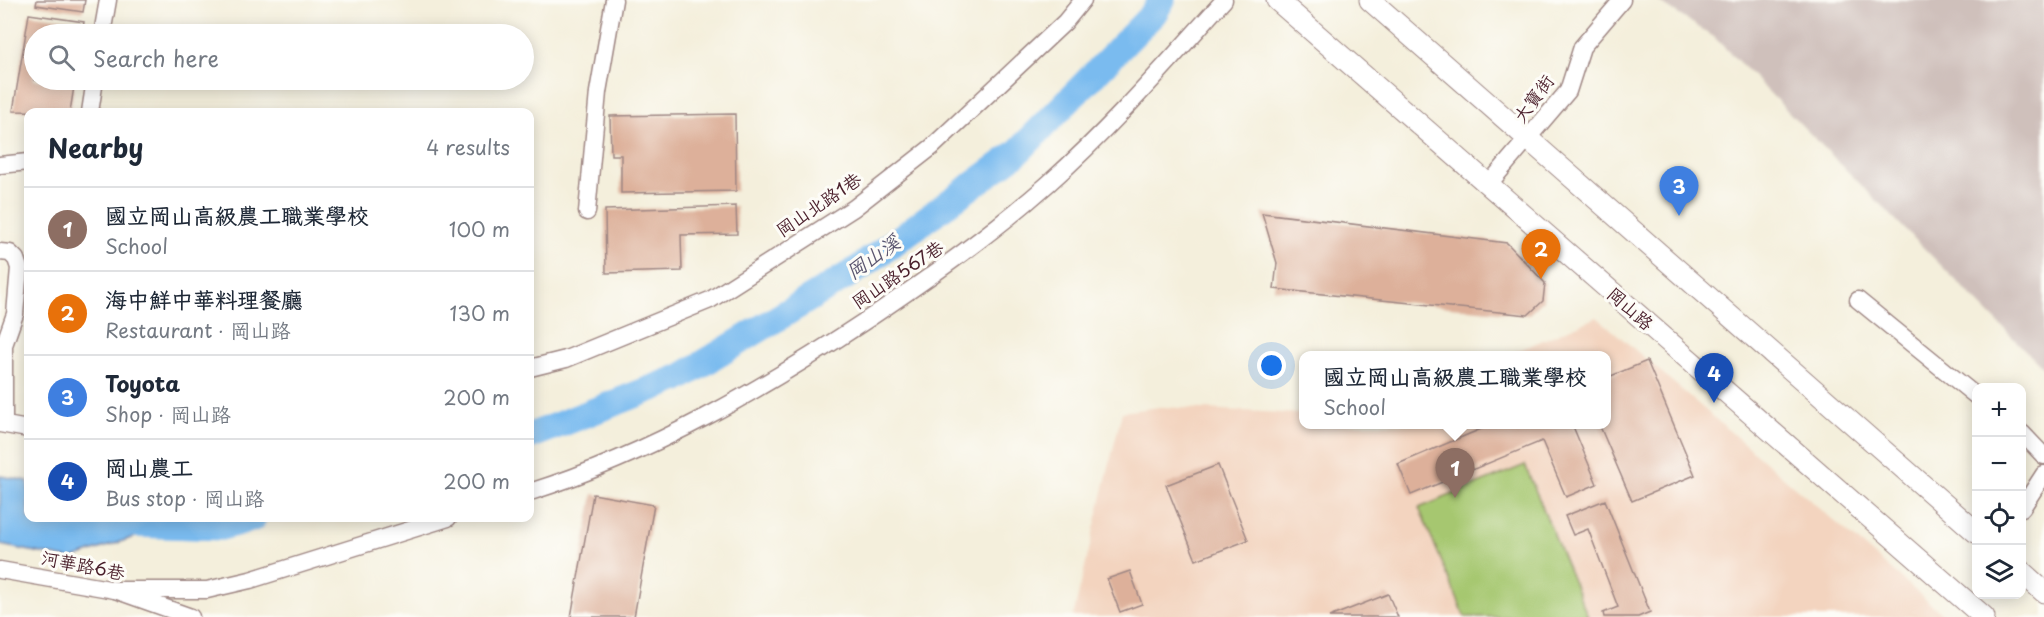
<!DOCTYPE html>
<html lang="en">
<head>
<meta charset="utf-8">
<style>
  body { margin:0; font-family:"Playpen Sans","LXGW WenKai TC",sans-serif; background:#f6f6f7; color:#1f2937 }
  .controls { position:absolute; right:18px; bottom:18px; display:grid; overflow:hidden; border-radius:12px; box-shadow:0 3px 15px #0003 }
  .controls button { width:54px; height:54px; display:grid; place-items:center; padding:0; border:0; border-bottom:2px solid #e0e1e3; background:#fff; color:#1f2937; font:30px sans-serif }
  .you { position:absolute; left:1272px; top:366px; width:21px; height:21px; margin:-15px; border:4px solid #fff; border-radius:50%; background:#1a73e8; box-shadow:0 0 0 9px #1a73e833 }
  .badge { display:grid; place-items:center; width:39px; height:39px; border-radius:50%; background:#0f766e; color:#fff; font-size:20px; font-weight:700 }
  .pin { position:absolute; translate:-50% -50px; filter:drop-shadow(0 2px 3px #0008) }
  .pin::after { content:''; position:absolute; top:32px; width:21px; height:18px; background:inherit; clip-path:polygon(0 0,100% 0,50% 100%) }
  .popup { position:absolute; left:1299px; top:351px; width:312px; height:78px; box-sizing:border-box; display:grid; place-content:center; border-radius:12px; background:#fff; filter:drop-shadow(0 2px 4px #0005); font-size:20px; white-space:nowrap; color:#747a83 }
  .popup b { font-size:22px; color:#1f2937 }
  .popup::after { content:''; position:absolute; left:50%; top:100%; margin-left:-12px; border:12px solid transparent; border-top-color:#fff }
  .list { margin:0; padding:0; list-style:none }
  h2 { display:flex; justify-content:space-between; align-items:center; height:78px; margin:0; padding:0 24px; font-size:26px }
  h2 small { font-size:20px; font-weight:400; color:#747a83 }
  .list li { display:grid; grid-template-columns:39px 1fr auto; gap:18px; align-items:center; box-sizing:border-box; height:84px; padding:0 24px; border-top:2px solid #e0e1e3 }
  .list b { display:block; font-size:22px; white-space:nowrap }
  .list p { margin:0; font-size:20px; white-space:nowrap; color:#747a83 }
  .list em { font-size:20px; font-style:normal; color:#747a83 }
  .icon { flex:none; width:33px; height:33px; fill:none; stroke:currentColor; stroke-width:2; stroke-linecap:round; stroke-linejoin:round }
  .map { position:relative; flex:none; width:2044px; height:617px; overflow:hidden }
  .search { position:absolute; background:#fff; box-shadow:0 3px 15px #0003; left:24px; top:24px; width:510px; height:66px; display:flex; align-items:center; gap:15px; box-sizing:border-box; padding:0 21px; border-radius:33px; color:#747a83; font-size:22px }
  .panel { position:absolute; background:#fff; box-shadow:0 3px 15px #0003; left:24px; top:108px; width:510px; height:414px; border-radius:12px }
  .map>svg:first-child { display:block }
  .built { fill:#f3d4bf }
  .industrial { fill:#cfc0bb }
  .green { fill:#a6c770; stroke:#78734e; stroke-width:1.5 }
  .water { fill:#7abbef; stroke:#626d8d; stroke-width:1.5 }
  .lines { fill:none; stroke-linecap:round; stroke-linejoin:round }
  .river { stroke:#7abbef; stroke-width:27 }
  .building { fill:#ddb09a }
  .minor-casing { stroke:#9f8784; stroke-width:19 }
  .major-casing { stroke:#9f8784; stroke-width:23 }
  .minor { stroke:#fff; stroke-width:16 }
  .major { stroke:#fff; stroke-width:21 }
  .labels { text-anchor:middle; stroke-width:6; stroke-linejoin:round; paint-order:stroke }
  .street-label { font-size:18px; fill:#4a1f2b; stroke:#fdfcf7 }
  .water-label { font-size:20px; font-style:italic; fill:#5b5670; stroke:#fdfcf7 }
</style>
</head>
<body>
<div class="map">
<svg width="2044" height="617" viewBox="0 0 2044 617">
  <rect width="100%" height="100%" fill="#fdfcf7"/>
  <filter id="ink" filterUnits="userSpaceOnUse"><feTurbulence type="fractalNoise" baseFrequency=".0167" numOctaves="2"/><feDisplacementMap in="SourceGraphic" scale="12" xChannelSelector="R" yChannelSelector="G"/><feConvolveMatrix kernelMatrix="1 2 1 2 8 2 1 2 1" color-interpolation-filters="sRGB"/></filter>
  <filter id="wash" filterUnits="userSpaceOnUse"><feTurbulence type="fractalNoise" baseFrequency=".008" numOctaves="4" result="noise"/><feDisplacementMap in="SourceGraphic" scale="24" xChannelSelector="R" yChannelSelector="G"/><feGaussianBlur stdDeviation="1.35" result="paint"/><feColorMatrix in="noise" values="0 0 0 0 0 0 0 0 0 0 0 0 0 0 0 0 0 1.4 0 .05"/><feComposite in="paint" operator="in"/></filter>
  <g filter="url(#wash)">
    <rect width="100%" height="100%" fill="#f4efdc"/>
    <polygon class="built" points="1597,317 1946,617 1073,617 1122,412 1160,407 1303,414 1304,424 1606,424 1606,356 1508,355"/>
    <polygon class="industrial" points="1656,0 2044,0 2044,369 1714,37"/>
    <polygon class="green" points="1525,465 1588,617 1465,617 1419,508"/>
    <polygon class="water" points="0,476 28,481 28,518 148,518 169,525 71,559 0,545"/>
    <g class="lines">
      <g class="river">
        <polyline points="530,436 681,377 858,269 1018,152 1154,13 1162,0"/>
        <polyline points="133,524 221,527 253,518"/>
      </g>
    </g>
    <g id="blocks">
      <g class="building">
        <polygon points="37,0 85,0 83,12 36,5"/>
        <polygon points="29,14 84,22 82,34 34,34 34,80 75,80 70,112 13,111"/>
        <polygon points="735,114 736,191 621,193 621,155 611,155 610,116"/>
        <polygon points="736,206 737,234 681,235 682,271 606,273 605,210"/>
        <polygon points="1262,213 1507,243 1545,283 1543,301 1528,315 1274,289 1277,263"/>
        <polygon points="1647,361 1695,475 1632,501 1599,424 1606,424 1606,378"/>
        <polygon points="1493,424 1572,424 1597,484 1566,497 1542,441 1411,495 1398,464"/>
        <polygon points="1218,465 1248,540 1196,560 1166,485"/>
        <polygon points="593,494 654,505 634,617 571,617"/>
        <polygon points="1605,500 1650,612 1638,617 1604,617 1603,613 1618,607 1588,529 1573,535 1565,516"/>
        <polygon points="1130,571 1142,604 1120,612 1107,579"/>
        <polygon points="1388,594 1398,617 1329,617"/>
      </g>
    </g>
  </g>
  <g filter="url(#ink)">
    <use href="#blocks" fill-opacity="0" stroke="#9f8784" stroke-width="1.5"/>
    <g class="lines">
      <defs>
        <g id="minor">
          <polyline points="102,34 108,0"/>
          <polyline points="90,112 95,80"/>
          <polyline points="0,165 28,162"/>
          <polyline points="1488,185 1568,91 1582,47 1622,0"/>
          <polyline points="587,212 598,92 614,0"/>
          <polyline points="0,252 10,253 16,259 19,268 15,314 4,345 4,424"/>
          <polyline points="1858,300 1976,396"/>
          <polyline points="530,368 566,359 710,300 854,208 932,147 1065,22 1083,0"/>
          <polyline points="0,424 28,429"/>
          <polyline points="2022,433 2044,456"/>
          <path d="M530 492C653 453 764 388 871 317 933 275 993 233 1049 183 1112 127 1167 63 1224 0"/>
          <polyline points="2022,508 2044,474"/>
          <polyline points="0,570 115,590 191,617"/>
          <polyline points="115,590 207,590 250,580 448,518"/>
        </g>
        <g id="major">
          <polyline points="1277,0 1984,617"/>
          <polyline points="1370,0 1976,532"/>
          <polyline points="2022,572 2044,592"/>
        </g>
      </defs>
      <use href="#minor" class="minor-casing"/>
      <use href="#major" class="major-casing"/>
      <use href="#minor" class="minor"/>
      <use href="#major" class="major"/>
    </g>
  </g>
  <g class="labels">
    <g class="street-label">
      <text transform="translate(1534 99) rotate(-54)" y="6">大寶街</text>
      <text transform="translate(819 205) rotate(-34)" y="6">岡山北路1巷</text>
      <text transform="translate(898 275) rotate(-34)" y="6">岡山路567巷</text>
      <text transform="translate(1630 309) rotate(41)" y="6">岡山路</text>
      <text transform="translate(83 566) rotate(11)" y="6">河華路6巷</text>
    </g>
    <g class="water-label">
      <text transform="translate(873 257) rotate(-35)" y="7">岡山溪</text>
    </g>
  </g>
</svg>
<div class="controls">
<button>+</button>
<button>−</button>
<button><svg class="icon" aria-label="locate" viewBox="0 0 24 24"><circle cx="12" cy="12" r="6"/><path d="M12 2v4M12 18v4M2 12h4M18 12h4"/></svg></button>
<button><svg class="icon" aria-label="layers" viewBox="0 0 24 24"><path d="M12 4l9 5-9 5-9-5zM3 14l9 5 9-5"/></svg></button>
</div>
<div class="you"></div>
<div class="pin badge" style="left:1455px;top:498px;background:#8d6e63">1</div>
<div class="popup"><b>國立岡山高級農工職業學校</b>School</div>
<div class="pin badge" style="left:1541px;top:279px;background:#e8710a">2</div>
<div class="pin badge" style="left:1679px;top:216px;background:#3f7fe0">3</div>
<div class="pin badge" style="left:1714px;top:403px;background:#1a4fb4">4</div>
<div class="search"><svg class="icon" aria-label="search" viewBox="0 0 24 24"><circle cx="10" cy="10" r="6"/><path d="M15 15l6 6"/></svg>Search here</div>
<section class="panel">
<h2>Nearby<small>4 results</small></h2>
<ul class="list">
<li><span class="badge" style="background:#8d6e63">1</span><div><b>國立岡山高級農工職業學校</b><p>School</p></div><em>100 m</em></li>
<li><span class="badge" style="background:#e8710a">2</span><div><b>海中鮮中華料理餐廳</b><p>Restaurant · 岡山路</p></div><em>130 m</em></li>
<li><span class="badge" style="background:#3f7fe0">3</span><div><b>Toyota</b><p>Shop · 岡山路</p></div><em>200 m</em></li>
<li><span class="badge" style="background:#1a4fb4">4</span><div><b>岡山農工</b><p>Bus stop · 岡山路</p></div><em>200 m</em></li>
</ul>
</section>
</div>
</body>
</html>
